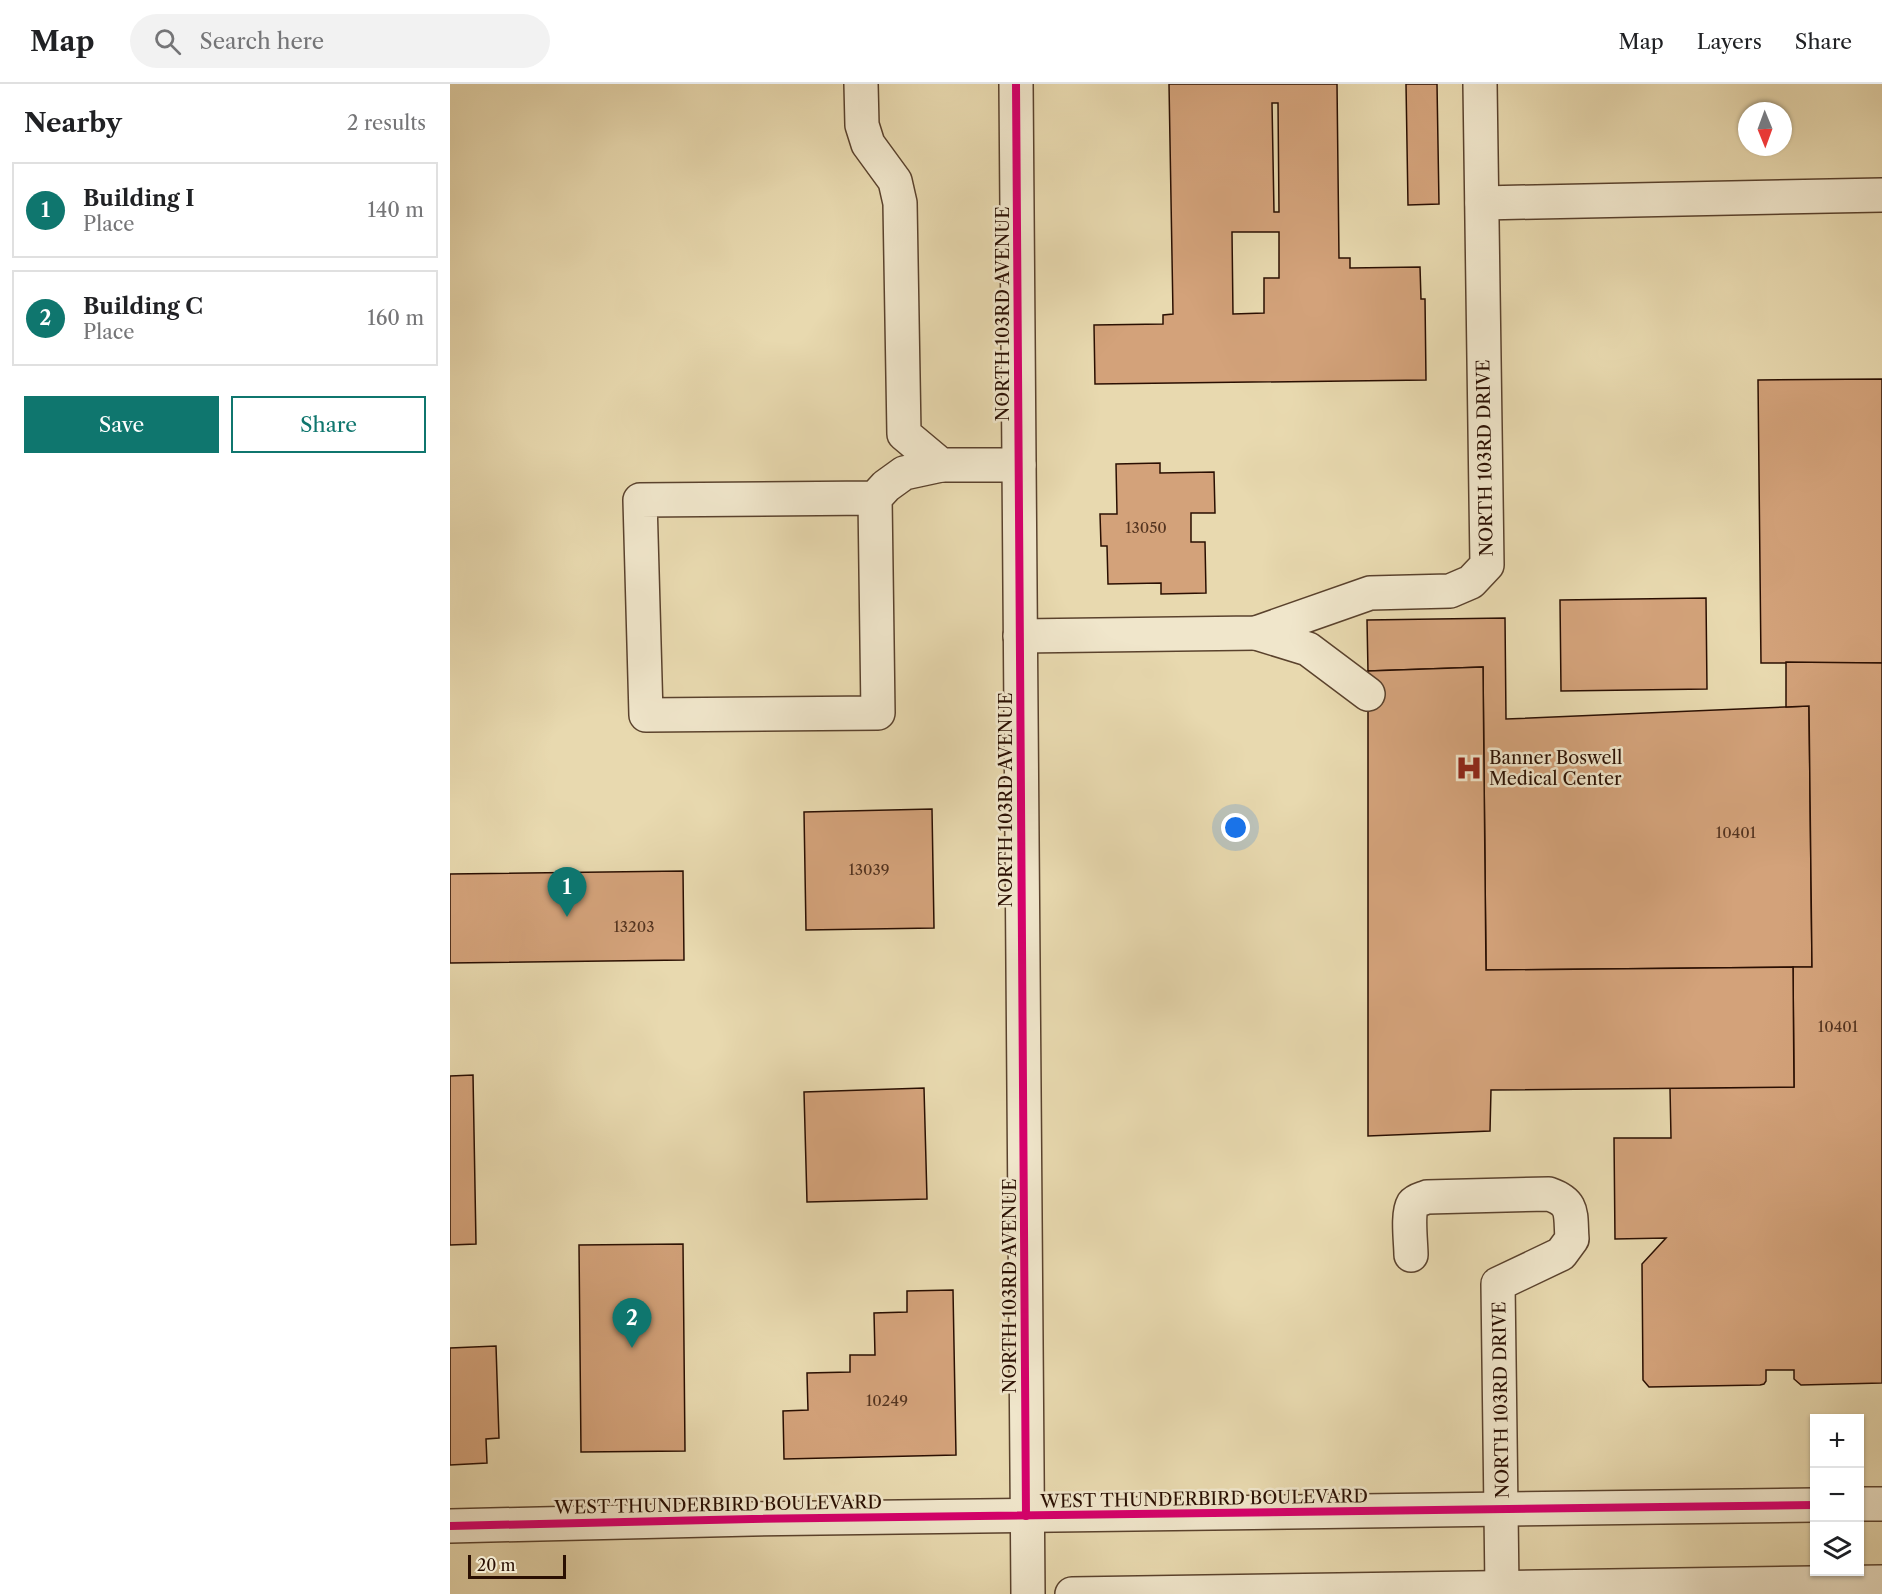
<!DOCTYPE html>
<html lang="en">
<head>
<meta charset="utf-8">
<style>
  body { margin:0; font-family:"Libre Caslon Text",serif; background:#f2f2f2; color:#202124 }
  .controls { position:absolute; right:18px; bottom:18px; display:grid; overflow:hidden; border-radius:0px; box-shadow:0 2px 4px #0004 }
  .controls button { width:54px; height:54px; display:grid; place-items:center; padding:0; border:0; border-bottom:2px solid #e0e0e0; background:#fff; color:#202124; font:30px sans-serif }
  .compass { position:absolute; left:1288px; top:18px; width:54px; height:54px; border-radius:50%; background:#fff; box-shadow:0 2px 4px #0004; rotate:179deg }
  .scale { position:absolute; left:18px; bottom:15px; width:98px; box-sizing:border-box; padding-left:6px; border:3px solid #2a0f02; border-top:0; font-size:16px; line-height:21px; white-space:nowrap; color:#2a0f02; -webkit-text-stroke:4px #f0e6cb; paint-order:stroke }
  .you { position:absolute; left:786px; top:744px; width:21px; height:21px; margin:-15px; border:4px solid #fff; border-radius:50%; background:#1a73e8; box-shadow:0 0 0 9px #1a73e833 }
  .badge { display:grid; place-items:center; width:39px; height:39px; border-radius:50%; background:#0f766e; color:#fff; font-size:20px; font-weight:700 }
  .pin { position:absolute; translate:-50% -50px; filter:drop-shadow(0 2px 3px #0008) }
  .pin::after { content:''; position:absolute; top:32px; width:21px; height:18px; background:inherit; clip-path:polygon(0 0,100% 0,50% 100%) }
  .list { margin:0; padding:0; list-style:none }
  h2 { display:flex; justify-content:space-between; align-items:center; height:78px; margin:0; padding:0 24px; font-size:26px }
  h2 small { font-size:20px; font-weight:400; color:#757577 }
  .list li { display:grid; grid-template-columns:39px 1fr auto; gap:18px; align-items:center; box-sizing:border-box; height:96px; margin:0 12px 12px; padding:0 12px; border:2px solid #e0e0e0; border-radius:0px }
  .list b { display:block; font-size:22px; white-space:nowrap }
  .list p { margin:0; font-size:20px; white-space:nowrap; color:#757577 }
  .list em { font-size:20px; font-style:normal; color:#757577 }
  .actions { display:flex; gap:12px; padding:18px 24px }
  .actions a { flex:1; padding:14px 0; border:2px solid #0f766e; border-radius:0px; text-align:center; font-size:21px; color:#0f766e }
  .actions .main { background:#0f766e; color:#fff }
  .icon { flex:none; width:33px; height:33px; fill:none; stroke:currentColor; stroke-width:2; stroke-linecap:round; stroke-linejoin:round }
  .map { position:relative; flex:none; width:1432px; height:1510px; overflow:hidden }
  header { display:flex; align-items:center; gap:36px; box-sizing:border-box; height:84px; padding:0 30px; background:#fff; border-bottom:2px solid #e0e0e0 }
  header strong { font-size:28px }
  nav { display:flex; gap:33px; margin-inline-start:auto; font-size:21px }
  .search { width:420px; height:54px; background:#f2f2f2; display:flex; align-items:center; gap:15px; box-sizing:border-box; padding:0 21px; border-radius:33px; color:#757577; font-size:22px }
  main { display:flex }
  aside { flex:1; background:#fff }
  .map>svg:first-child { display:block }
  .building { fill:#d3a27a; stroke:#2a0f02; stroke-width:1.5; fill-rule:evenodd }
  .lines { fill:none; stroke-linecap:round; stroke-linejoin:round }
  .minor-casing { stroke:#5a422d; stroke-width:36 }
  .minor { stroke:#f0e6cb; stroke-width:33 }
  .cycleway-casing { stroke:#f0e6cb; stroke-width:11 }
  .cycleway { stroke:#d6006c; stroke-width:8 }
  .labels { text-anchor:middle; stroke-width:5; stroke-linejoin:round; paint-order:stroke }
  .number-label { font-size:15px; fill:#543420 }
  .street-label { font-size:18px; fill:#2a0f02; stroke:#f0e6cb }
  .poi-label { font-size:18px; fill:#2a0f02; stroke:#f0e6cb; text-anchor:start }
</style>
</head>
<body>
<header>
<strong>Map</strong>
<div class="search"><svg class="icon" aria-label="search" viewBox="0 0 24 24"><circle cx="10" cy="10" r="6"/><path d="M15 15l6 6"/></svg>Search here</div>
<nav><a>Map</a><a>Layers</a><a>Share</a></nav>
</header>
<main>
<aside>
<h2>Nearby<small>2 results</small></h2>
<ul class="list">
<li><span class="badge">1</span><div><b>Building I</b><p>Place</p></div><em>140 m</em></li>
<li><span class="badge">2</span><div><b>Building C</b><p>Place</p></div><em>160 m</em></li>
</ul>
<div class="actions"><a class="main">Save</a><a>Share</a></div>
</aside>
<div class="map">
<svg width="1432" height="1510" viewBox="0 0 1432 1510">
  <rect width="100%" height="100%" fill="#e8d9af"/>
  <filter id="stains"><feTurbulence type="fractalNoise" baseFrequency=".00333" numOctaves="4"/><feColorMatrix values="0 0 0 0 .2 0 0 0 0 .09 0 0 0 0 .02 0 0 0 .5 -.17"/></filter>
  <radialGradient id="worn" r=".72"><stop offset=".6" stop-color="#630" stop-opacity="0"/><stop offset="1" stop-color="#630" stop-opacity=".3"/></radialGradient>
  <g class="building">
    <path d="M719 0H887L889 174H900V184L970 183 971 215H975L976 296 645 300 644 241 713 240V231L723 230ZM822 19H828L829 128H824ZM782 148H829V194H814V229L783 230Z"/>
    <polygon points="956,0 987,0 989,120 958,121"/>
    <polygon points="1432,295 1432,579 1311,579 1308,296"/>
    <polygon points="710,379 710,389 764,388 765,429 741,429 741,458 755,458 756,509 711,510 711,499 658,500 657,462 651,462 650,430 667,430 666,380"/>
    <polygon points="1256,514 1257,605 1111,607 1110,516"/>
    <polygon points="1055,534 1056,635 1359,622 1362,883 1036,886 1033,583 918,587 917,536"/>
    <polygon points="1336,578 1432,579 1432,1299 1351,1301 1344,1295 1344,1286 1316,1286 1316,1297 1314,1300 1310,1301 1199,1303 1193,1296 1192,1180 1216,1154 1165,1155 1164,1054 1221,1054 1220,1004 1344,1003 1343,883 1362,883 1359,622 1336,623"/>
    <polygon points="1033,583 1036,886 1343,883 1344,1003 1041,1006 1040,1047 918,1052 918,587"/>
    <polygon points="482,725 484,844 356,846 354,728"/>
    <polygon points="233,787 234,876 0,879 0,790"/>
    <polygon points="23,991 26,1160 0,1161 0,992"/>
    <polygon points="474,1004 477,1115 357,1118 354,1008"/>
    <polygon points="233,1160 235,1367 131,1368 129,1161"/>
    <polygon points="503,1206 506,1371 334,1375 333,1327 358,1326 357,1289 400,1288 400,1271 425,1271 424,1229 457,1228 457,1207"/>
    <polygon points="46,1262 49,1354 36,1355 37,1379 0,1381 0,1264"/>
  </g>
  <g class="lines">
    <defs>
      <g id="minor">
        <polyline points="411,0 412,41 418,60 445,97 450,119 454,350 491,381 569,381"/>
        <polyline points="566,0 578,1510"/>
        <polyline points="1032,119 1432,111"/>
        <polyline points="425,414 190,416 196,631 428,629 425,414 436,402 454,389 491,381"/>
        <polyline points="806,549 858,565 918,610"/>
        <polyline points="570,552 806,549 920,509 1000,507 1021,498 1037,481 1030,0"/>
        <path d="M961 1171C961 1159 957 1130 963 1120 966 1116 972 1115 977 1113L1099 1110C1125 1119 1120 1130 1122 1155L1111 1170 1048 1200 1052 1504"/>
        <polyline points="1410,1420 1432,1420"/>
        <polyline points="0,1442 302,1435 1364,1421"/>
        <polyline points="622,1510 1432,1498"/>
      </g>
    </defs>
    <use href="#minor" class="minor-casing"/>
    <use href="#minor" class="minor"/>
    <defs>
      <g id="cycleway">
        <polyline points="566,0 576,1432"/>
        <polyline points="0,1442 302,1435 1364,1421"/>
      </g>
    </defs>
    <use href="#cycleway" class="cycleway-casing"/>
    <use href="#cycleway" class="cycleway"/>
  </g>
  <defs>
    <symbol id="hospital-bare" viewBox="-9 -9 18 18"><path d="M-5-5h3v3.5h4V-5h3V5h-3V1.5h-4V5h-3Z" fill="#8f2418" stroke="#f0e6cb" stroke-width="2.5" paint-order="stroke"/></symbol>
  </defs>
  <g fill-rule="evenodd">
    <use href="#hospital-bare" x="1000" y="665" width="38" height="38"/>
  </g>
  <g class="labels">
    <g class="number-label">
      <text x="696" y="449">13050</text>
      <text x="1286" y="754">10401</text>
      <text x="419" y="791">13039</text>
      <text x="184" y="848">13203</text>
      <text x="1388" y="948">10401</text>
      <text x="437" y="1322">10249</text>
    </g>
    <g class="street-label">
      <text transform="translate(553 230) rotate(-90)" y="6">NORTH 103RD AVENUE</text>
      <text transform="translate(1035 374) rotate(-91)" y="6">NORTH 103RD DRIVE</text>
      <text transform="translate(556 716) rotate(-90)" y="6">NORTH 103RD AVENUE</text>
      <text transform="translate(560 1202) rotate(-90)" y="6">NORTH 103RD AVENUE</text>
      <text transform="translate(1051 1316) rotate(-91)" y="6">NORTH 103RD DRIVE</text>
      <text transform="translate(754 1415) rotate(-1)" y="6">WEST THUNDERBIRD BOULEVARD</text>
      <text transform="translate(268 1421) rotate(-1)" y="6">WEST THUNDERBIRD BOULEVARD</text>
    </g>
    <g class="poi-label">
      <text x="1039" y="680">Banner Boswell<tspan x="1039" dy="21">Medical Center</tspan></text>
    </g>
  </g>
  <rect width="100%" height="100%" filter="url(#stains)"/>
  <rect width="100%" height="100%" fill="url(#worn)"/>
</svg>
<div class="controls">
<button>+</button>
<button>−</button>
<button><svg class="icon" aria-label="layers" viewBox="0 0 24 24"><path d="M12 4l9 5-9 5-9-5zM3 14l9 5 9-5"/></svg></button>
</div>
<svg class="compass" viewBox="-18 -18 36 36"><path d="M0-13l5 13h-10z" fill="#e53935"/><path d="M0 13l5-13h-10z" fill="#757577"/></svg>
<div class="scale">20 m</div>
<div class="you"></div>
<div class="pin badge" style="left:117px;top:833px">1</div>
<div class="pin badge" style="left:182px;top:1264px">2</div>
</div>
</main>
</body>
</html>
